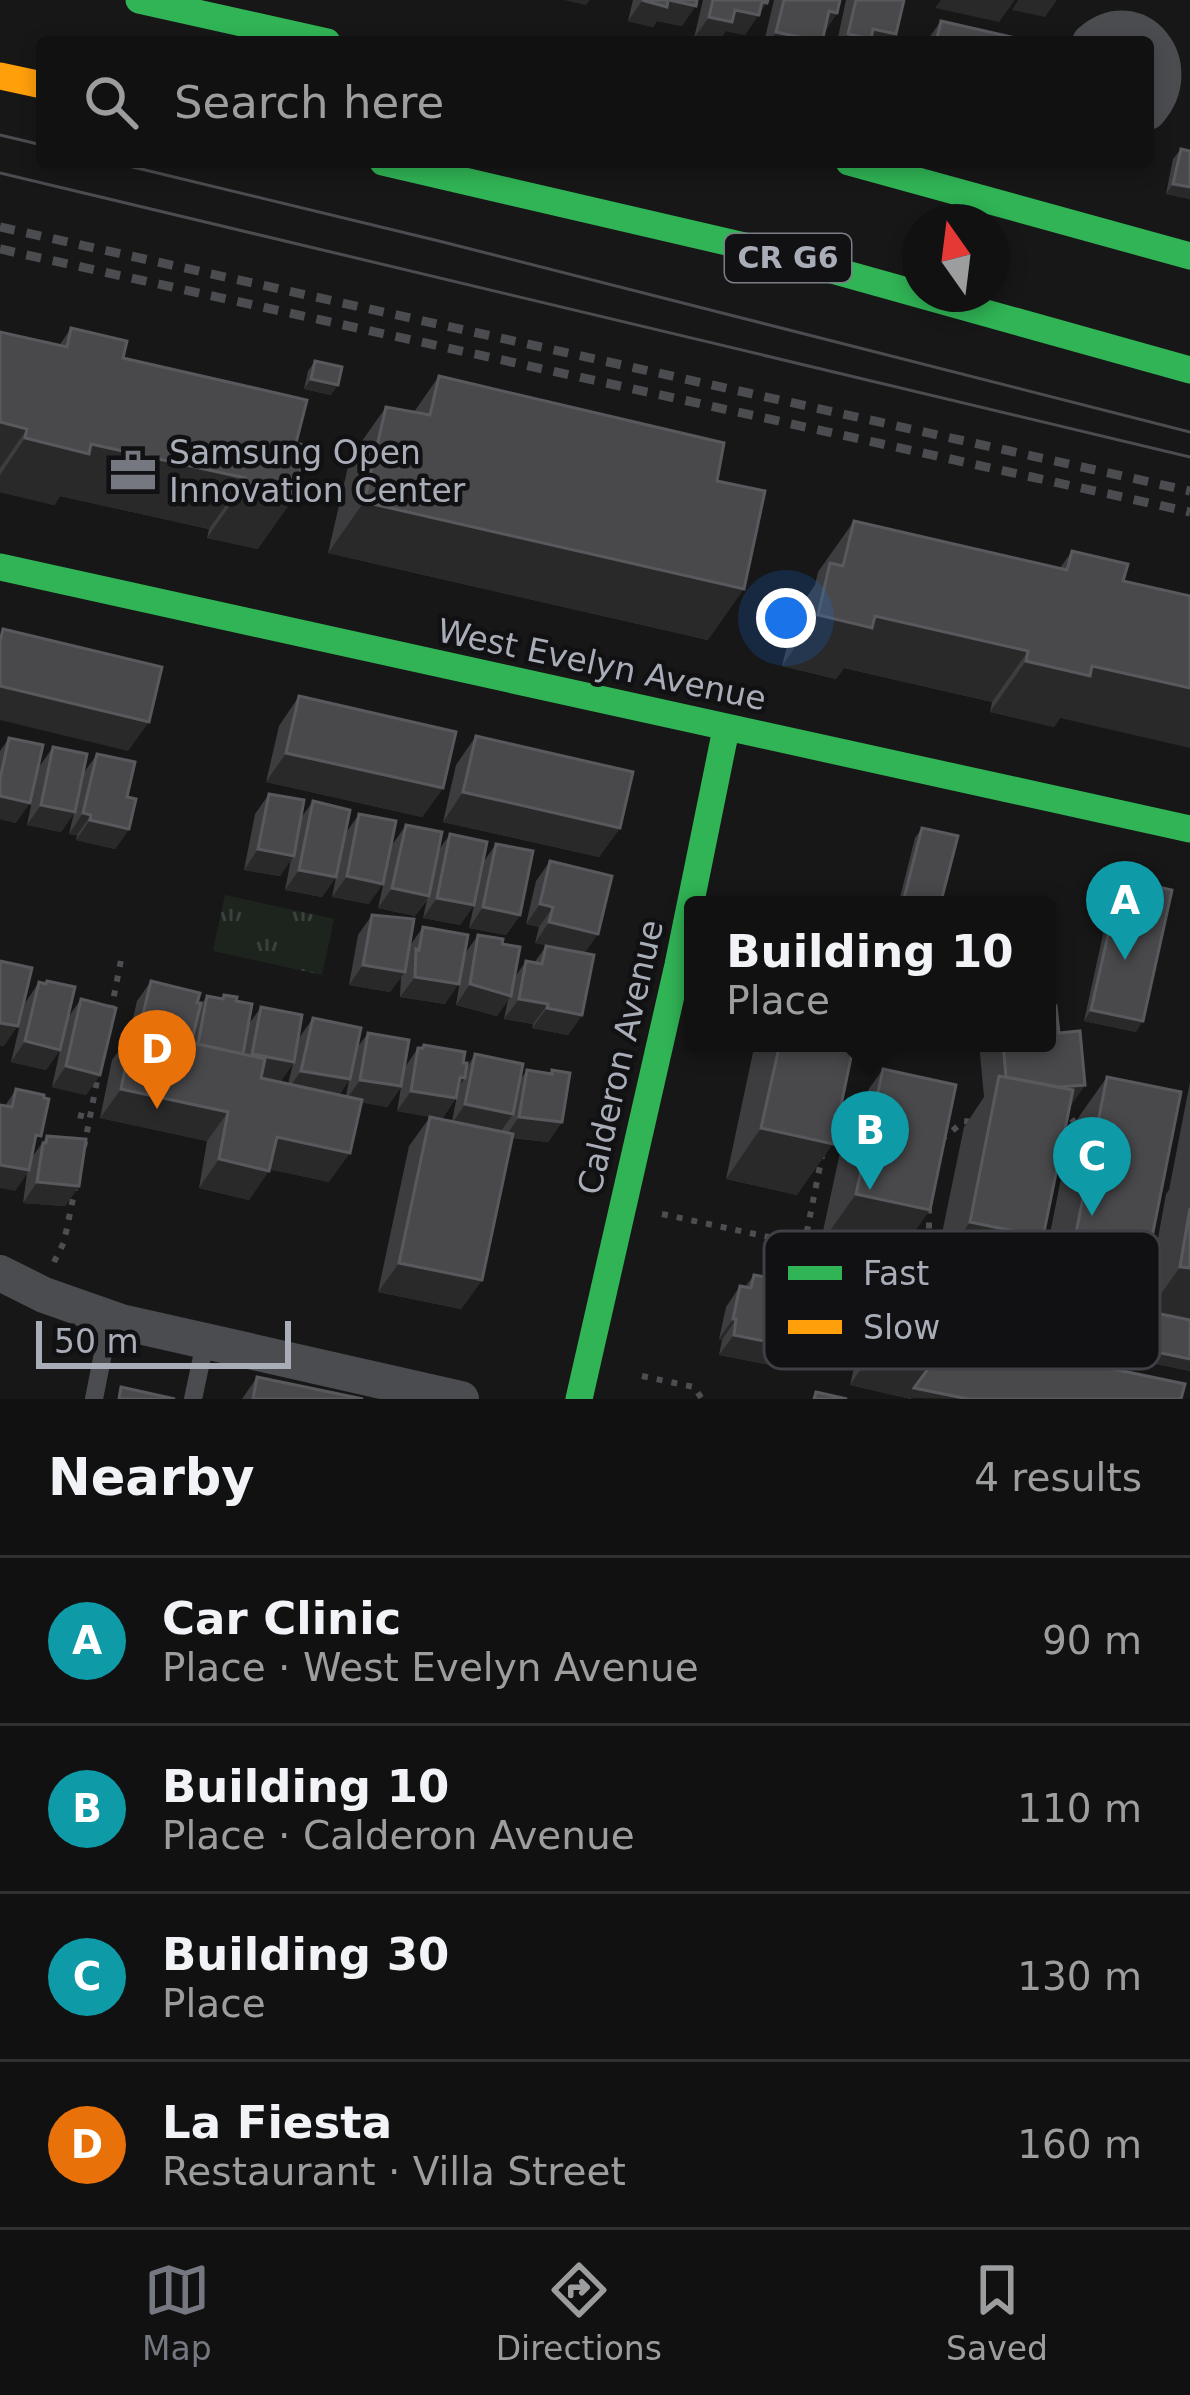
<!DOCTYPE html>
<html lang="en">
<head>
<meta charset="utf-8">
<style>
  body { margin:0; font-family:"DejaVu Sans",sans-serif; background:#1a1a1a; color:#f1f3f6 }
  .compass { position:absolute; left:902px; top:204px; width:108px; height:108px; border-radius:50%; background:#111; box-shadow:0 6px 18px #0003; rotate:346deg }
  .scale { position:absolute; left:36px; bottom:30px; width:255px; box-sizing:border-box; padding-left:12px; border:6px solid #a8adb8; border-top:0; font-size:33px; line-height:42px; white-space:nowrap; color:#a8adb8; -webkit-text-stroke:9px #111113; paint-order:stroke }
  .you { position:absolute; left:786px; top:618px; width:42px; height:42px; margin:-30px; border:9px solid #fff; border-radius:50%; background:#1a73e8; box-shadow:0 0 0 18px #1a73e833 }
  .badge { display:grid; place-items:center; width:78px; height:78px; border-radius:50%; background:#757880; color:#fff; font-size:39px; font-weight:700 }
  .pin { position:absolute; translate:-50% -99px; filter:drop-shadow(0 3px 6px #0008) }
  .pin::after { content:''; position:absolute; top:63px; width:42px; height:36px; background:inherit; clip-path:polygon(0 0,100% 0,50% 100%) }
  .popup { position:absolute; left:684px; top:896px; width:372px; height:156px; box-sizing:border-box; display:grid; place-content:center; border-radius:12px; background:#111; filter:drop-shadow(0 3px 9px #0005); font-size:39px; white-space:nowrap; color:#9c9d9f }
  .popup b { font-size:45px; color:#f1f3f6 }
  .popup::after { content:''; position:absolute; left:50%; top:100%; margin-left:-24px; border:24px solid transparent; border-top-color:#111 }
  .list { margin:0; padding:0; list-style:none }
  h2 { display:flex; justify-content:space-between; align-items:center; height:156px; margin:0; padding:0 48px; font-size:51px }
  h2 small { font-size:39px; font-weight:400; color:#9c9d9f }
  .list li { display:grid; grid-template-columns:78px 1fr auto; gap:36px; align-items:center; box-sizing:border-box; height:168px; padding:0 48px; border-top:3px solid #303131 }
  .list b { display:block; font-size:45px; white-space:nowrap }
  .list p { margin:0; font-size:39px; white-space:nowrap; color:#9c9d9f }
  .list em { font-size:39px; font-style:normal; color:#9c9d9f }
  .icon { flex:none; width:66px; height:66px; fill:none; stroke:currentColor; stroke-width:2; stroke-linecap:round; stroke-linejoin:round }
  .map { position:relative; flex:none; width:1190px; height:1399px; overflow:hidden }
  .search { position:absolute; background:#111; box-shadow:0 6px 18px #0003; left:36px; right:36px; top:36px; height:132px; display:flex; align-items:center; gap:30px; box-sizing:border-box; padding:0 42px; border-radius:12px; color:#9c9d9f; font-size:45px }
  .sheet { height:828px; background:#111 }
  nav { display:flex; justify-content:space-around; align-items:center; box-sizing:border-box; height:168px; border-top:3px solid #303131; background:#111; font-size:33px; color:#9c9d9f }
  nav a { display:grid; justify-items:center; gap:6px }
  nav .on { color:#757880 }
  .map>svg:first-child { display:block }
  .grass { fill:url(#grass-tufts) }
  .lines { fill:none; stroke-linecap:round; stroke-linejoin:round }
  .path { stroke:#4d4e52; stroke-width:6; stroke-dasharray:6 9; stroke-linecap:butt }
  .lane { stroke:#4b4c50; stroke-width:18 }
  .street { stroke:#4b4c50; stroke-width:36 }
  .fast { stroke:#30b455; stroke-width:27 }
  .slow { stroke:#ff9f0a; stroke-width:27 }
  .tram { stroke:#4b4c4f; stroke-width:3 }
  .rail { stroke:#4b4c4f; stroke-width:9; stroke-dasharray:15 12; stroke-linecap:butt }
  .wall { fill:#3d3d3f; fill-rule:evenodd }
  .shaded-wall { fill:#29292a }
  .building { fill:#49494c; stroke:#58595d; stroke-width:3 }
  .labels { text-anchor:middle; stroke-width:9; stroke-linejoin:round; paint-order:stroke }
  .shield { fill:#111113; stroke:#7b7e86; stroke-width:3 }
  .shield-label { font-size:30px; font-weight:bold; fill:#a8adb8 }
  .poi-label { font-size:33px; fill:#a8adb8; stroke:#111113; text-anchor:start }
  .street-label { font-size:33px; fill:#a8adb8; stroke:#111113 }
  .key { fill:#111113; stroke:#3e4045; stroke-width:3 }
  .key-label { font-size:33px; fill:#a8adb8 }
</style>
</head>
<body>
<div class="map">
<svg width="1190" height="1399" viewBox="0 0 1190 1399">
  <defs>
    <pattern id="grass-tufts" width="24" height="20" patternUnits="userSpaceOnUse" patternTransform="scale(3)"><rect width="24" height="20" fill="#1d241e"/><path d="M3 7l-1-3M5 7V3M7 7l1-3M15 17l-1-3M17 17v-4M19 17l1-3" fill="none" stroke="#3b413d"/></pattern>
  </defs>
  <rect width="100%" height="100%" fill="#171717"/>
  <polygon class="grass" points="225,895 334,919 322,975 213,951"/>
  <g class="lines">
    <g class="path">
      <polyline points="111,1011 121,960"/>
      <polyline points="78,1115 90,1118"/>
      <polyline points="1059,1132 1082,1115"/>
      <polyline points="941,1140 964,1121 974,1122"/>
      <polyline points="84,1147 99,1071"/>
      <polyline points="662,1214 884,1262"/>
      <polyline points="54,1262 64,1242 75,1189"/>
      <polyline points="915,1271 929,1233 929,1203"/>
      <polyline points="795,1291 822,1156"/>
      <polyline points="1024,1292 1033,1246"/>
      <polyline points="1124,1313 1132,1273"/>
      <polyline points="642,1376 694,1387 702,1399"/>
    </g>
    <g class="lane">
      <polyline points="94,1399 110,1318"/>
      <polyline points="193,1399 205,1343"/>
    </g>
    <g class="street">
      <path d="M1090 42C1138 0 1190 66 1148 112"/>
      <polyline points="0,1273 44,1295 121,1322 461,1399"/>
    </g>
    <g class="fast">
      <polyline points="139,0 327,42"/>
      <polyline points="383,162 757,249 1190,370"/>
      <polyline points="849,162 1190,256"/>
      <polyline points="0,567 1190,829"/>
      <polyline points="579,1399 678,965 726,729"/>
    </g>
    <polyline class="slow" points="0,76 42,85"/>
    <g class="tram">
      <polyline points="0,135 42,145"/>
      <polyline points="112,162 443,242 1190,432"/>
      <polyline points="0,173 1190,457"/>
    </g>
    <g class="rail">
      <polyline points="0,227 1190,491"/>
      <polyline points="0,249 1190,512"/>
    </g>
  </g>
  <g class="wall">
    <polygon points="633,0 697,0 682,26 657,21 653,27 628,21"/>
    <polygon points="703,0 768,0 745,35 726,31 694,38"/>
    <polygon points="774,0 840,0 837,13 825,31 822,42 764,42"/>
    <polygon points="846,0 904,0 890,42 837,42"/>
    <polygon points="941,21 1020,42 926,42"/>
    <polygon points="1181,149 1190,199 1166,194 1173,159"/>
    <polygon points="71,328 123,358 307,400 258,549 207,538 209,529 60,496 54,505 0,492 0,332 59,346"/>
    <polygon points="315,361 331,395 304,389 308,371"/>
    <polygon points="439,376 717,481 708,640 328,553 350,458 386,407 414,412"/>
    <polygon points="854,521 1060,568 1072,551 1060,718 1054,727 990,712 992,702 844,668 836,679 782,666 795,614 815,585 818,572"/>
    <polygon points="299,696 443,788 422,817 266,782 279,726"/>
    <polygon points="476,736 620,828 599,857 443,822 456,765"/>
    <polygon points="9,738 16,823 0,819 0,751"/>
    <polygon points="53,747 83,774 97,754 127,797 129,829 115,849 76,840 77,835 69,834 74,813 61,832 27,825 39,767"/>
    <polygon points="269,794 301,818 313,801 336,877 322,897 285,890 291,859 280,876 244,870 255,814"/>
    <polygon points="359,814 369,904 332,897 345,834"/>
    <polygon points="406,825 438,851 450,834 482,864 496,844 520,915 506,935 469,928 474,905 460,925 423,918 427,900 415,916 378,908 392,845"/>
    <polygon points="922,828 940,905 898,905 915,838"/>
    <polygon points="550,861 585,953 582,1015 568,1035 532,1028 533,1024 504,1019 508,1000 497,1016 456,1005 464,955 478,935 502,944 515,977 526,961 534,963 546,946 555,947 535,943 539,927 526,924 536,881"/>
    <polygon points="1121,878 1136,1032 1084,1021 1113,889"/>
    <polygon points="372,915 409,947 423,927 445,1004 400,997 401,977 390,992 349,985 358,935"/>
    <polygon points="47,981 67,1019 81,999 100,1075 86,1095 52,1087 60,1050 46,1070 11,1062 25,1003 39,982 44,984"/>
    <path d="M151 981 200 1006 207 996 221 999 224 995 236 1001 249 1024 261 1007 299 1038 313 1018 356 1049 368 1033 405 1067 418 1048H422L424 1045 467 1067 475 1054 520 1080 527 1070 550 1074 552 1070 562 1122 548 1142 512 1138 482 1280 461 1309 378 1292 409 1146 430 1117 452 1121 459 1086 456 1098 442 1119 397 1111 401 1087 387 1107 361 1102 329 1182 270 1169 249 1200 199 1188 207 1141 100 1118 112 1060 129 1036 137 1001ZM293 1064 288 1084 280 1082ZM349 1080 346 1096 339 1095Z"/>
    <polygon points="1059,1033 1085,1085 1069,1108 1011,1283 1039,1289 1071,1128 1107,1077 1149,1252 1114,1303 1145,1311 1166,1194 1169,1190 1190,1082 1190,1371 938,1319 911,1399 850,1385 863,1329 879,1307 864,1304 872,1266 878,1257 820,1245 847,1120 883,1069 895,1259 935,1267 964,1127 984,1097 979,1043 1047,1043"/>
    <polygon points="755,1043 854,1043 797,1195 726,1179"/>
    <polygon points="16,1089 34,1147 33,1156 47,1136 79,1186 65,1206 23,1203 27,1173 15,1191 5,1106"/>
    <polygon points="754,1275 799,1300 791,1369 719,1355 722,1340 719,1339 726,1307 740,1286 745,1287"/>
    <polygon points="257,1377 363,1399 242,1399"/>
  </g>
  <g class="shaded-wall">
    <polygon points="564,0 590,0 586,5"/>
    <polygon points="668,0 696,6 682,26 657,21 653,27 628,21 642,1"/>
    <polygon points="941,0 1015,0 999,22 935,8"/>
    <polygon points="1018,0 1057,0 1045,17 1012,10"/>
    <polygon points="762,2 767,3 745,35 726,31 719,42 694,38 709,17"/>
    <polygon points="829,11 837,13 823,33"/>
    <polygon points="873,29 896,34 890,42 842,42 848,34"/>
    <polygon points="776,32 819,42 769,42"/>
    <polygon points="1173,184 1190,187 1190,199 1166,194"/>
    <polygon points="311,379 338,385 331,395 304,389"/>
    <polygon points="0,422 27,429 0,468"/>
    <polygon points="25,438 91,444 245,478 209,529 60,496 54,505 0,492 0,475"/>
    <polygon points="243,487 294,498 258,549 207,538"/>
    <polygon points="364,502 744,589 708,640 328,553"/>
    <polygon points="818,615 875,616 1028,651 992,702 844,668 836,679 782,666"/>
    <polygon points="1026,661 1092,666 1190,688 1190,748 1060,718 1054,727 990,712"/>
    <polygon points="0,686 149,722 128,751 0,720"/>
    <polygon points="286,753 443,788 422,817 266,782"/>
    <polygon points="463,792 620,828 599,857 443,822"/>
    <polygon points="0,796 30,803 16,823 0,819"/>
    <polygon points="41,805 75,812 61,832 27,825"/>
    <polygon points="83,813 91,815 77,835 69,834"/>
    <polygon points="90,820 129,829 115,849 76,840"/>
    <polygon points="258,849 294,856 280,876 244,870"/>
    <polygon points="299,870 336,877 322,897 285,890"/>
    <polygon points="347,876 383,884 369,904 332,897"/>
    <polygon points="392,888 429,896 415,916 378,908"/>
    <polygon points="437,898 474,905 460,925 423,918"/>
    <polygon points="540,904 553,907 539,927 526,924"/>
    <polygon points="483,907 520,915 506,935 469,928"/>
    <polygon points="549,922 598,934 584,954 535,943"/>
    <polygon points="363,965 405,972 390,992 349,985"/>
    <polygon points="415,977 459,984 445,1004 400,997"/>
    <polygon points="470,984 511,996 497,1016 456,1005"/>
    <polygon points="519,999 548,1004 533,1024 504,1019"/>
    <polygon points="547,1008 582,1015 568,1035 532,1028"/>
    <polygon points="1091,1010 1143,1021 1136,1032 1084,1021"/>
    <polygon points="0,1023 18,1026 4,1046 0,1046"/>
    <polygon points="25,1041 60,1050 46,1070 11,1062"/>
    <polygon points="252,1054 294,1062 280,1082 238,1075"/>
    <polygon points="66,1066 100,1075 86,1095 52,1087"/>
    <polygon points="301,1071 350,1079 335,1100 287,1091"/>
    <polygon points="460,1077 465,1078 451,1098 456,1098 442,1119 397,1111 411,1091"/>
    <polygon points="360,1080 401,1086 387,1107 346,1100"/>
    <polygon points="1085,1085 1065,1114 1007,1092"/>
    <polygon points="121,1089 228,1112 207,1141 100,1118"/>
    <polygon points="465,1104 513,1114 499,1134 451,1125"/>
    <polygon points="519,1117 562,1122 548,1142 505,1137"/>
    <polygon points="761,1128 833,1144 797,1195 726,1179"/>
    <polygon points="277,1137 350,1153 329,1182 257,1167"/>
    <polygon points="219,1159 269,1171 249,1200 199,1188"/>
    <polygon points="0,1165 29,1170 15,1191 0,1188"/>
    <polygon points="37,1182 79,1186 65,1206 23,1203"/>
    <polygon points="856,1194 930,1210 894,1261 820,1245"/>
    <polygon points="970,1222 1043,1237 1008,1288 934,1273"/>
    <polygon points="1075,1238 1149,1252 1114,1303 1039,1289"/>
    <polygon points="399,1263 482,1280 461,1309 378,1292"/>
    <polygon points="1180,1267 1190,1268 1190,1326 1144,1318"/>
    <polygon points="871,1293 1190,1359 1190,1371 882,1307 883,1300 879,1307 864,1304"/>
    <polygon points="733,1319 736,1319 722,1340 719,1339"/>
    <polygon points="734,1335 805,1349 791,1369 719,1355"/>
    <polygon points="870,1356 928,1369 907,1398 850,1385"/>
    <polygon points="914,1388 968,1399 907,1398"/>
  </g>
  <g class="building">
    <polygon points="642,0 668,0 667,7"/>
    <polygon points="669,0 697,0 696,6"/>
    <polygon points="713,0 768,0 767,3 762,2 759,15 735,10 732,22 709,17"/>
    <polygon points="784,0 840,0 837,13 829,11 822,42 776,32"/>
    <polygon points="856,0 904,0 896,34 873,29 871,39 848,34"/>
    <polygon points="941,21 1020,39 1020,42 936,42"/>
    <polygon points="1181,149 1190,151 1190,187 1173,184"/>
    <polygon points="71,328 127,341 123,358 307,400 296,443 306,446 294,498 243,487 245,478 91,444 89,454 25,438 27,429 0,422 0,332 67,347"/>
    <polygon points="315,361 342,367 338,385 311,379"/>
    <polygon points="439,376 724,443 717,481 765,491 744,589 364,502 386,407 430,415"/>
    <polygon points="854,521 1067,570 1072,551 1128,564 1123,581 1190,596 1190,688 1092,666 1090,676 1026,661 1028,651 875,616 872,628 818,615 830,563 843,566"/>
    <polygon points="3,629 162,667 149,722 0,686 0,642"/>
    <polygon points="299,696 456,732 443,788 286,753"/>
    <polygon points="476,736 633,772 620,828 463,792"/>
    <polygon points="9,738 43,745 30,803 0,796 0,779"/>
    <polygon points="53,747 87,754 75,812 41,805"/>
    <polygon points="97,754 135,762 127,797 136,799 129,829 90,820 91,815 83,813"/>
    <polygon points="269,794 304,800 294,856 258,849"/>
    <polygon points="313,801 350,810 336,877 299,870"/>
    <polygon points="359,814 396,821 383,884 347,876"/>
    <polygon points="406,825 442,832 429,896 392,888"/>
    <polygon points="922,828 958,836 940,905 917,905 903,902"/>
    <polygon points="450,834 487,842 474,905 437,898"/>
    <polygon points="496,844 533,851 520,915 483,907"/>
    <polygon points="550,861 612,876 598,934 549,922 553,907 540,904"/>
    <polygon points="1121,878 1172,890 1143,1021 1091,1010"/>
    <polygon points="372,915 414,919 405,972 363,965"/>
    <polygon points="423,927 468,935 459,984 415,977 416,949 419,950"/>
    <polygon points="478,935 503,939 502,944 520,947 511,996 470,984"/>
    <polygon points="546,946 594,955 582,1015 547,1008 548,1004 519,999 526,961 542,964"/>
    <polygon points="0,961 32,968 18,1026 0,1023"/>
    <polygon points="47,981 75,987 60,1050 25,1041 39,982 46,984"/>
    <polygon points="151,981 200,993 197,1003 201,1003 191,1043 139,1031"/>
    <polygon points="224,995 237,997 236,1001 252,1004 243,1054 198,1044 207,996 223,999"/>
    <polygon points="81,999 116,1008 100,1075 66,1066"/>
    <polygon points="1056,1006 1059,1033 1080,1031 1085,1085 1059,1087 1006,1077 1003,1043 1047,1043 1047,1007"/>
    <polygon points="261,1007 302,1015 294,1062 252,1054"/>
    <polygon points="313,1018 361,1028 350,1079 301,1071"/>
    <polygon points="133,1030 265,1059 261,1078 362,1100 350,1153 277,1137 269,1171 219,1159 228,1112 121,1089"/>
    <polygon points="368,1033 409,1040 401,1086 360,1080"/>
    <polygon points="780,1043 854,1043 833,1144 761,1128"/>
    <polygon points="424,1045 465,1052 463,1063 467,1063 465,1078 460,1077 456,1098 411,1091 418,1048 423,1048"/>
    <polygon points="475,1054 523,1064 513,1114 465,1104"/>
    <polygon points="883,1069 956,1085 930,1210 856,1194"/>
    <polygon points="527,1070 552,1074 552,1070 570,1073 562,1122 519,1117"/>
    <polygon points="999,1076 1073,1090 1043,1237 970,1222"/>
    <polygon points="1107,1077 1181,1092 1149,1252 1075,1238"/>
    <polygon points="16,1089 44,1095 44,1098 49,1099 41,1136 36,1135 29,1170 0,1165 0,1105 12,1107"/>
    <polygon points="430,1117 513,1134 482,1280 399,1263"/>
    <polygon points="47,1136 86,1139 79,1186 37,1182 43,1143 46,1143"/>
    <polygon points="1190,1208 1190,1268 1180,1267"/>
    <polygon points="879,1256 1190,1320 1190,1359 871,1293"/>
    <polygon points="754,1275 802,1284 799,1300 814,1303 805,1349 734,1335 736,1319 733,1319 740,1286 751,1288"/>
    <polygon points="883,1300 940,1311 928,1369 870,1356"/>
    <polygon points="936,1332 1185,1384 1181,1399 968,1399 914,1388 928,1369"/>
    <polygon points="257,1377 363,1399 253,1399"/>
    <polygon points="121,1387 175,1399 119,1399"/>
    <polygon points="816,1392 847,1399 814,1399"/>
  </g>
  <defs>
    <symbol id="office-bare" viewBox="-9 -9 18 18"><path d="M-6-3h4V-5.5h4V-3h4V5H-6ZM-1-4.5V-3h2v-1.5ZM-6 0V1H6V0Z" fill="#757880" stroke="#111113" stroke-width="2.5" paint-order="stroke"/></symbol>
  </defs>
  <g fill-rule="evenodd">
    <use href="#office-bare" x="100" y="438" width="66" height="66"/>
  </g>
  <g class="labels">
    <rect class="shield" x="725" y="234" width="126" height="48" rx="9"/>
    <g class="shield-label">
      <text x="788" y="268">CR G6</text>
    </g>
    <g class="poi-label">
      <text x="169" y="464">Samsung Open<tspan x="169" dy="38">Innovation Center</tspan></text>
    </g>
    <g class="street-label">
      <text transform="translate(602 664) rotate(12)" y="12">West Evelyn Avenue</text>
      <text transform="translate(620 1057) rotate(-77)" y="12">Calderon Avenue</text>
    </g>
  </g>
  <rect x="764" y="1231" width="396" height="138" rx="18" class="key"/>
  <rect x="788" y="1266" width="54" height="14" fill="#30b455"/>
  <rect x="788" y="1320" width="54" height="14" fill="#ff9f0a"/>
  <g class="key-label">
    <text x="863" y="1285">Fast</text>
    <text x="863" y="1339">Slow</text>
  </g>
</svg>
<svg class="compass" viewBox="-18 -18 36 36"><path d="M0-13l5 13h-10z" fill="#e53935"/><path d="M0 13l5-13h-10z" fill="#9c9d9f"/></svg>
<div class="scale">50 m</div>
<div class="you"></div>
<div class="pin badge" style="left:1125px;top:960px;background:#0f9aa8">A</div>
<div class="pin badge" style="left:870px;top:1190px;background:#0f9aa8">B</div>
<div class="popup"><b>Building 10</b>Place</div>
<div class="pin badge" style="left:1092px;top:1216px;background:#0f9aa8">C</div>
<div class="pin badge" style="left:157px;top:1109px;background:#e8710a">D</div>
<div class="search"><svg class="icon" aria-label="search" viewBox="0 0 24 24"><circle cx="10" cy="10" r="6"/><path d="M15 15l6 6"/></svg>Search here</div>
</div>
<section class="sheet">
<h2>Nearby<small>4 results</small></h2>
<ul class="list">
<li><span class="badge" style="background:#0f9aa8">A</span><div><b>Car Clinic</b><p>Place · West Evelyn Avenue</p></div><em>90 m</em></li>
<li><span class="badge" style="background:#0f9aa8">B</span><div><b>Building 10</b><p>Place · Calderon Avenue</p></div><em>110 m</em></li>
<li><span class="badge" style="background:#0f9aa8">C</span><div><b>Building 30</b><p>Place</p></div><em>130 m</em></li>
<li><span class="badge" style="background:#e8710a">D</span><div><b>La Fiesta</b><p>Restaurant · Villa Street</p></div><em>160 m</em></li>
</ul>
</section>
<nav>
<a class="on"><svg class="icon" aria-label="map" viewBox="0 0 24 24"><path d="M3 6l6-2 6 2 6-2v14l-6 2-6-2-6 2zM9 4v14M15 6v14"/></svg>Map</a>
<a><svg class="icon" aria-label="directions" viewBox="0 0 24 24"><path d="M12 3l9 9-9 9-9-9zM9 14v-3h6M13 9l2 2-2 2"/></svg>Directions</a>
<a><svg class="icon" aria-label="saved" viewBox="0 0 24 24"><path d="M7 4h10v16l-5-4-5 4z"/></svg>Saved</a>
</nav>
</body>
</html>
